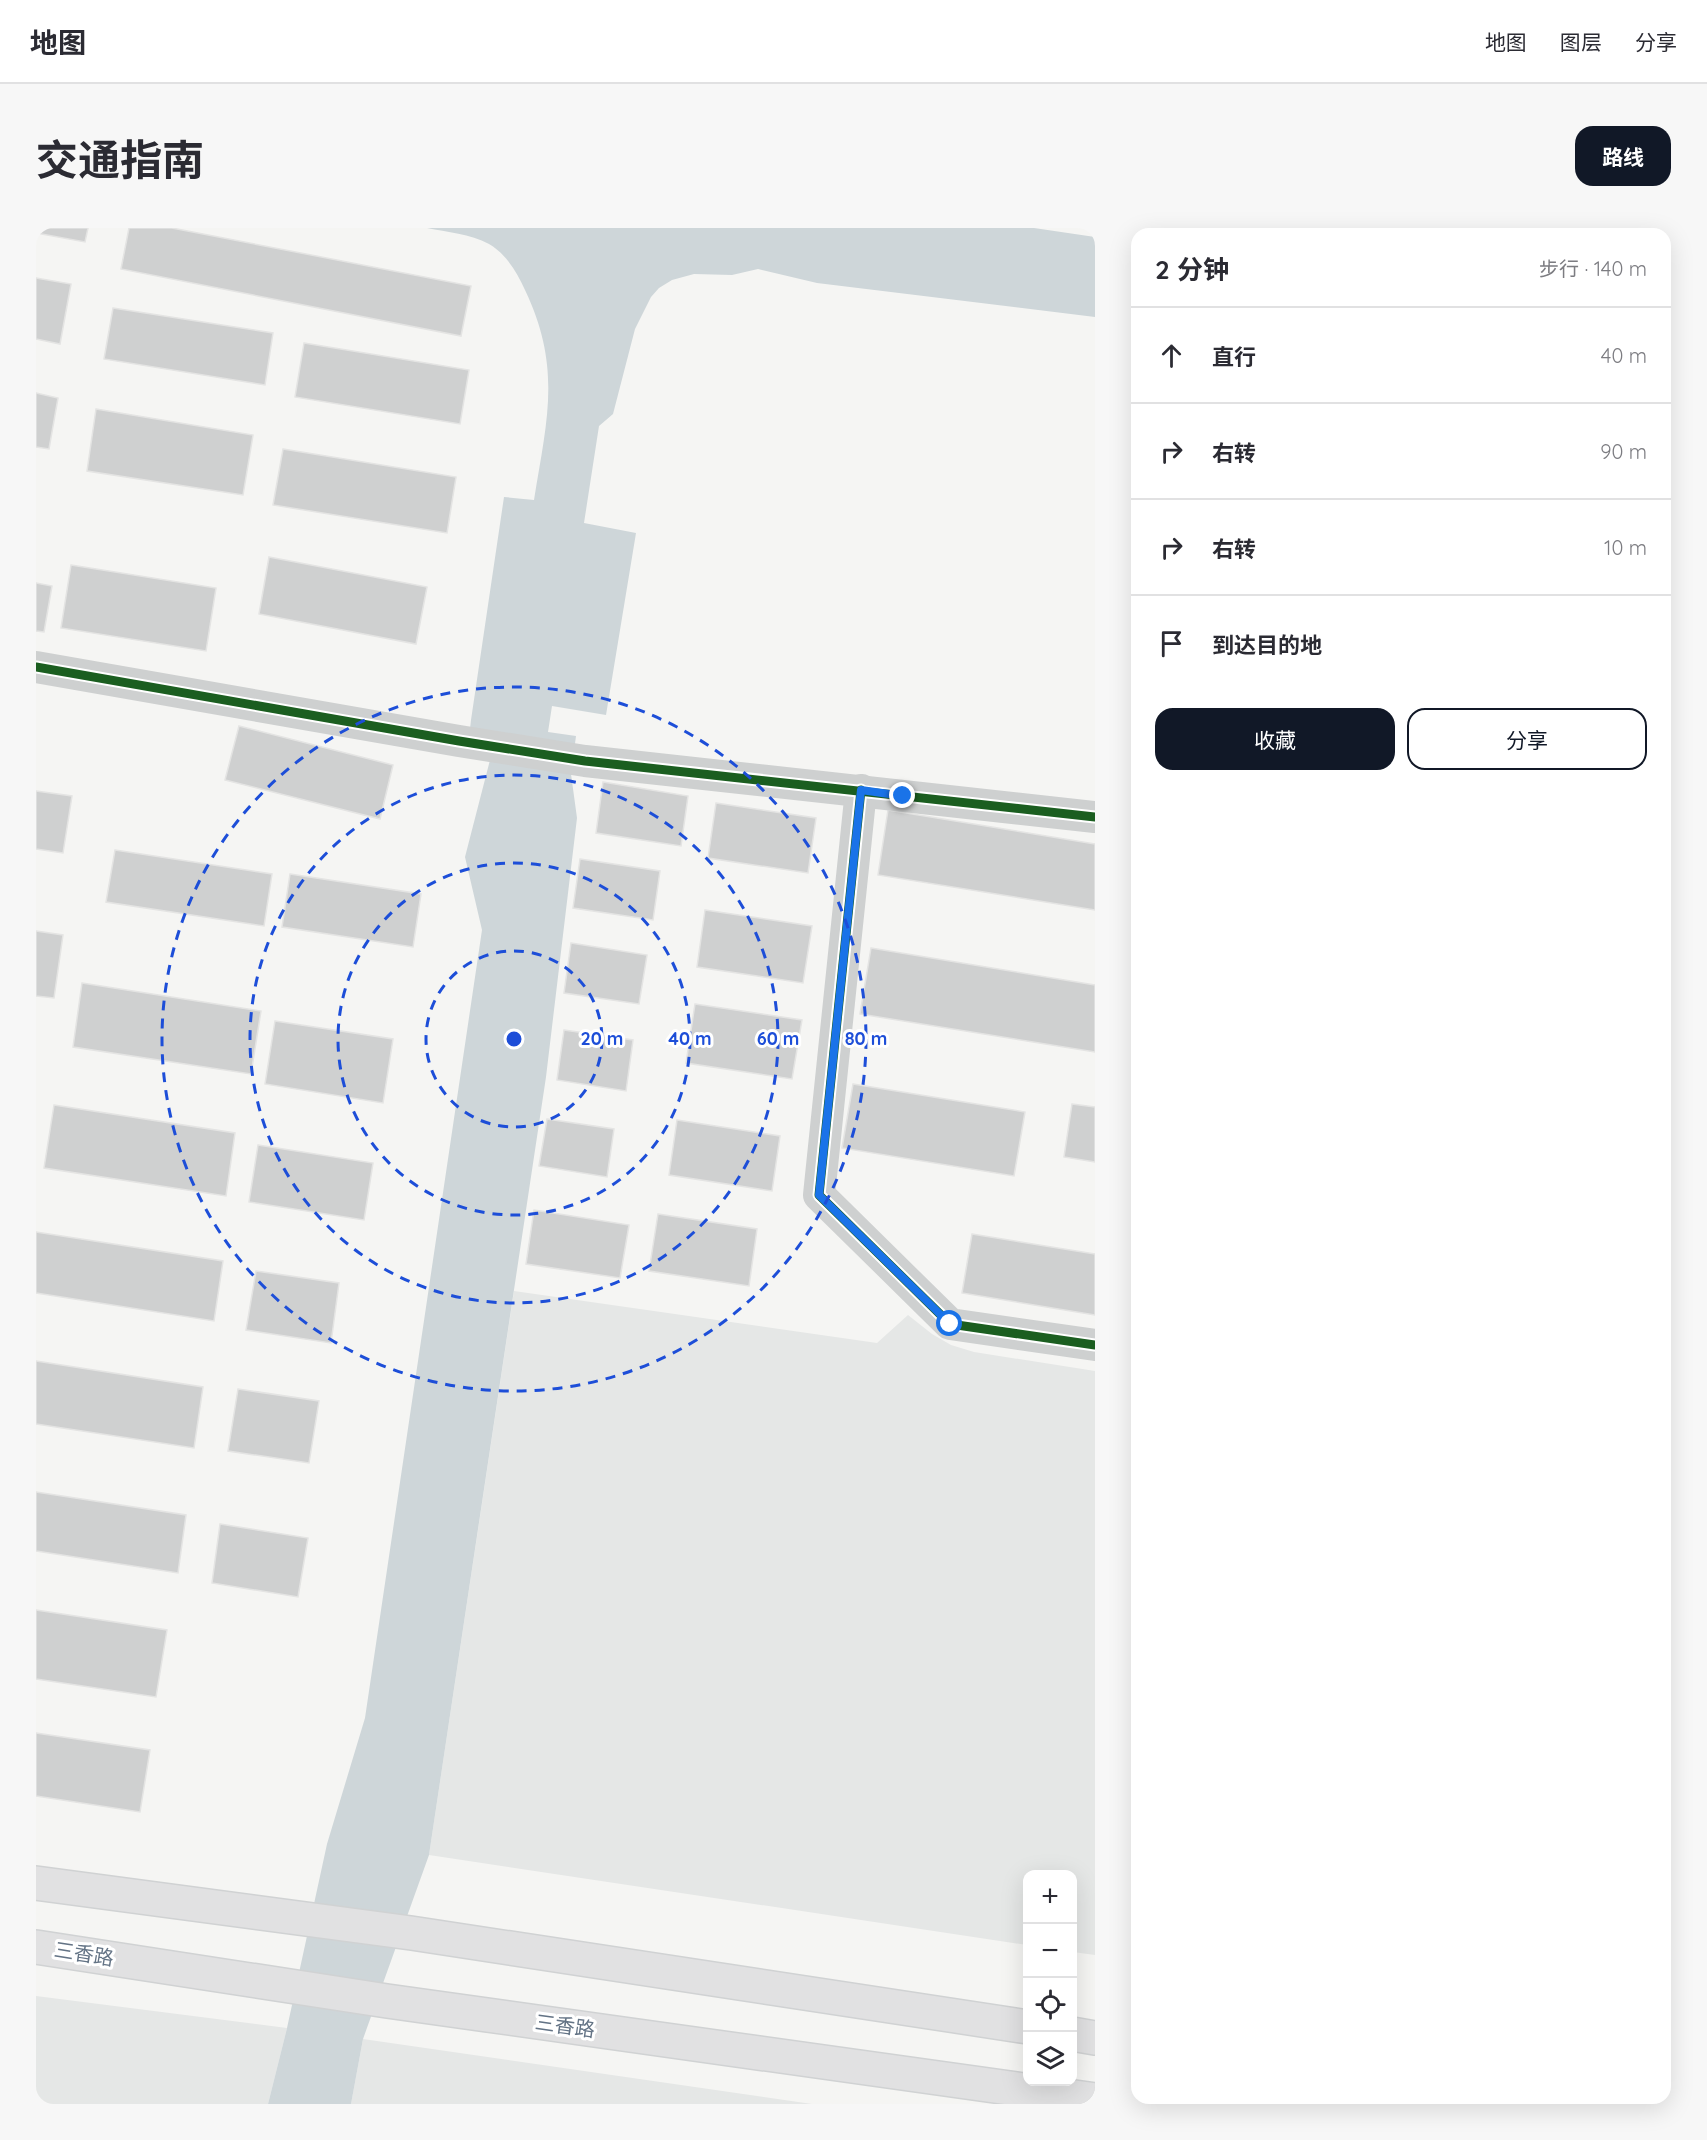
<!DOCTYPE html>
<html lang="zh">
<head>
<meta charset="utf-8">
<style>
  body { margin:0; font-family:Quicksand,"Noto Sans SC",sans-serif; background:#f7f7f7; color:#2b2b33 }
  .controls { position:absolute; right:18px; bottom:18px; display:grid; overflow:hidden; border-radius:12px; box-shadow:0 6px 24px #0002 }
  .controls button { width:54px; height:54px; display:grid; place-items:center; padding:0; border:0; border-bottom:2px solid #e1e1e2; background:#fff; color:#2b2b33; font:30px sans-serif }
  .stop { position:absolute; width:18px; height:18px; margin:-14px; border:4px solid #1a73e8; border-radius:50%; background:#fff }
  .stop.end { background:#1a73e8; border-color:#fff; box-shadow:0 2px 6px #0008 }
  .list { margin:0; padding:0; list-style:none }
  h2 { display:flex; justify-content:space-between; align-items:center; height:78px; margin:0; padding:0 24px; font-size:26px }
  h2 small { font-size:20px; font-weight:400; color:#7c7c81 }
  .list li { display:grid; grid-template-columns:39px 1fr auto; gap:18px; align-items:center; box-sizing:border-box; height:96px; padding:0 24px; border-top:2px solid #e1e1e2 }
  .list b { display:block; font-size:22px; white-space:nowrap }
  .list em { font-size:20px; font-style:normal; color:#7c7c81 }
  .actions { display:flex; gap:12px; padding:18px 24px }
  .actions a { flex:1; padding:14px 0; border:2px solid #111827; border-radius:18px; text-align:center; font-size:21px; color:#111827 }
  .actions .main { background:#111827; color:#fff }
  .icon { flex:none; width:33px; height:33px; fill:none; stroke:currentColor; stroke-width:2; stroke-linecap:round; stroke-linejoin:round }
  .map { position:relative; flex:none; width:1059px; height:1876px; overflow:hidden; border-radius:18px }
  header { display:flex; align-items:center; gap:36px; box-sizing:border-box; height:84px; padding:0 30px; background:#fff; border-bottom:2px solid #e1e1e2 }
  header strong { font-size:28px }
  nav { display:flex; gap:33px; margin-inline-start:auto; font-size:21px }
  .intro { display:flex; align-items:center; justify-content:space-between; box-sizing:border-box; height:144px; padding:0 36px }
  h1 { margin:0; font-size:42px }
  .button { padding:15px 27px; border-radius:18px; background:#111827; color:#fff; font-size:21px; font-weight:700 }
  main { display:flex; gap:36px; padding:0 36px }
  aside { flex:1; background:#fff; border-radius:18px; box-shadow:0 6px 24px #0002 }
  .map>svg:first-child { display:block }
  .built { fill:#e5e7e6 }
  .water { fill:#ced6d9 }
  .building { fill:#cfd0d0; stroke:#e4e4e3; stroke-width:1.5 }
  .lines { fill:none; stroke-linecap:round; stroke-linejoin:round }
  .secondary-casing { stroke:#d0d2d3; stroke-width:36 }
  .minor { stroke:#ced0d0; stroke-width:32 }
  .secondary { stroke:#e1e1e2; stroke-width:33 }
  .cycleway-casing { stroke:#fff; stroke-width:13 }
  .cycleway { stroke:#1b5e20; stroke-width:9 }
  .route { stroke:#1a73e8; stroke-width:8 }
  .ring { fill:none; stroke:#1d4ed8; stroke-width:3; stroke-dasharray:10 8 }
  .labels { text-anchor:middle; stroke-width:6; stroke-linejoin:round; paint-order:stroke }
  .street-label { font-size:20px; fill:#637385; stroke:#fff }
  .centre { fill:#1d4ed8; stroke:#fff; stroke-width:3 }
  .ring-label { font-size:18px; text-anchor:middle; font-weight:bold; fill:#1d4ed8; stroke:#fff; stroke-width:6; stroke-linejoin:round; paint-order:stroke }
</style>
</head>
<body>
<header>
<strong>地图</strong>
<nav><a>地图</a><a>图层</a><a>分享</a></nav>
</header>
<div class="intro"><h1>交通指南</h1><a class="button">路线</a></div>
<main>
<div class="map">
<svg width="1059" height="1876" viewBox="0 0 1059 1876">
  <rect width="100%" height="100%" fill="#f5f5f3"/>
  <g class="built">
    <polygon points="478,1063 841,1115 872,1087 896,1106 915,1117 938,1124 1059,1143 1059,1727 1037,1724 1036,1646 992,1646 991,1717 393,1627"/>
    <polygon points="0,1768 251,1800 232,1876 0,1876"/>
    <polygon points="327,1811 776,1876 315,1876"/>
  </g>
  <path class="water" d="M391 0H998L1059 9V89L781 55 722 41 696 47 658 46 636 52 623 60 615 69 599 101 577 186 563 198 548 295 600 305 570 487 516 478 512 504 540 508 535 546 541 590 510 849 393 1627 327 1811 315 1876H232L251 1800 291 1616 329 1490 446 702 429 629 454 532 431 528 435 492 468 269 498 272C511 191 526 140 489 62 481 44 470 26 453 16 434 6 411 4 391 0Z"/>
  <g class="building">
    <polygon points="0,0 52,0 49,14 0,5"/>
    <polygon points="93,0 136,0 435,58 425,108 85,41"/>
    <polygon points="0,50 35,56 24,116 0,111"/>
    <polygon points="77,80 237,105 229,157 68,131"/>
    <polygon points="268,115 433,142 424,196 259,169"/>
    <polygon points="0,165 22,170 13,221 0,219"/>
    <polygon points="60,181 217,207 207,267 51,243"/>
    <polygon points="247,221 420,249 411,305 237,277"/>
    <polygon points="233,329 391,359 380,416 223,386"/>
    <polygon points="35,337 180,360 170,423 25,400"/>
    <polygon points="0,355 16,358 8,404 0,403"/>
    <polygon points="203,498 357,537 344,591 189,552"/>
    <polygon points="567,554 652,568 645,618 560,605"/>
    <polygon points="0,563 36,568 27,625 0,621"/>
    <polygon points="680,575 780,590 772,645 672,630"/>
    <polygon points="852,582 1059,616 1059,682 842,647"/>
    <polygon points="79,622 236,646 228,698 70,674"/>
    <polygon points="544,631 624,643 617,692 537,680"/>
    <polygon points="254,646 385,666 377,719 246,699"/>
    <polygon points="669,682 776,698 767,755 661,739"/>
    <polygon points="0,703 27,707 18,770 0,768"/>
    <polygon points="535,715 611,727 603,776 528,765"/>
    <polygon points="835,720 1059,757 1059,824 824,786"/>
    <polygon points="46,755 225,783 215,846 37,819"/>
    <polygon points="659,776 766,792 756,851 650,835"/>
    <polygon points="239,793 357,811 347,875 229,856"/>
    <polygon points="528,802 597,812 590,863 521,852"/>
    <polygon points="817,856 989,884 978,948 806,920"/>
    <polygon points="1036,876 1059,879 1059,934 1028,929"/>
    <polygon points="18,877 199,905 190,968 8,940"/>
    <polygon points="511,891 578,901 571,949 503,938"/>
    <polygon points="641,892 744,908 736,963 633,947"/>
    <polygon points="222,917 337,935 328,992 213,974"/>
    <polygon points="498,982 593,997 584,1050 490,1036"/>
    <polygon points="622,986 721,1001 713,1058 613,1043"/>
    <polygon points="0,1004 187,1033 178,1093 0,1065"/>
    <polygon points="936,1006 1059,1026 1059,1087 926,1065"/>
    <polygon points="220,1043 303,1055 295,1115 210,1102"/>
    <polygon points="0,1133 167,1159 158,1220 0,1196"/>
    <polygon points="202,1161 283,1173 273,1235 192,1223"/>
    <polygon points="0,1264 150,1287 142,1345 0,1323"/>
    <polygon points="184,1296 272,1310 262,1369 176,1355"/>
    <polygon points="0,1382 131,1402 120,1469 0,1451"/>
    <polygon points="0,1505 114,1522 104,1584 0,1568"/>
  </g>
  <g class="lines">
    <defs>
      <g id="secondary">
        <polyline points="0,1655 375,1705 992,1799"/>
        <polyline points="0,1719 351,1773 1059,1872"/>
        <polyline points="1036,1806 1059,1810"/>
      </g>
    </defs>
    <use href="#secondary" class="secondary-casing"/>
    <g class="minor">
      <polyline points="0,439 423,513 549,533 1059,589"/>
      <polyline points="825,562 783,967 914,1096 1059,1117"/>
    </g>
    <use href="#secondary" class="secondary"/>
    <defs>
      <g id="cycleway">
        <polyline points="0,439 423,513 549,533 1059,589"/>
        <polyline points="825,562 783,967 914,1096 1059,1117"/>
      </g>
    </defs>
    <use href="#cycleway" class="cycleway-casing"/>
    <use href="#cycleway" class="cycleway"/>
  </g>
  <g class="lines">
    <polyline class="route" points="867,568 825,562 783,967 914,1096"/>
  </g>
  <g class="ring">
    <circle cx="478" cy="811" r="88"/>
    <circle cx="478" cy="811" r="176"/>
    <circle cx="478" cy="811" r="264"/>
    <circle cx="478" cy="811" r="352"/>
  </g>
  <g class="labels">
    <g class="street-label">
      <text transform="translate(48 1726) rotate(9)" y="7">三香路</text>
      <text transform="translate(529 1798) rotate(8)" y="7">三香路</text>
    </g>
  </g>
  <circle cx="478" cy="811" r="9" class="centre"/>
  <g class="ring-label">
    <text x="566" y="817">20 m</text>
    <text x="654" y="817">40 m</text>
    <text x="742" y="817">60 m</text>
    <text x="830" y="817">80 m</text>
  </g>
</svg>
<div class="controls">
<button>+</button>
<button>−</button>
<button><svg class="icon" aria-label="locate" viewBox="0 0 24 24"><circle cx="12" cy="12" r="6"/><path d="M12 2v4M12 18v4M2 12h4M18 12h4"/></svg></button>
<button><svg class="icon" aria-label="layers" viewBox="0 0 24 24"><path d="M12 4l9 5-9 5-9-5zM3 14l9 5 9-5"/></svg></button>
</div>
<div class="stop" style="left:914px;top:1096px"></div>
<div class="stop end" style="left:867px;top:568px"></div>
</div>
<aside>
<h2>2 分钟<small>步行 · 140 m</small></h2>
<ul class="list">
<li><svg class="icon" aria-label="ahead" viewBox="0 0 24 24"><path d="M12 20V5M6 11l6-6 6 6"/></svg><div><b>直行</b></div><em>40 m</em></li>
<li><svg class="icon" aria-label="right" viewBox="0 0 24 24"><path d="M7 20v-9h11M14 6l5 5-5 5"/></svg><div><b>右转</b></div><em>90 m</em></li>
<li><svg class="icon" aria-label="right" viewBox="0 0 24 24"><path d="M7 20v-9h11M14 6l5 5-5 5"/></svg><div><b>右转</b></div><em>10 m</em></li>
<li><svg class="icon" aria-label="arrive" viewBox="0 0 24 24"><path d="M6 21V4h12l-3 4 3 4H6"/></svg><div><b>到达目的地</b></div></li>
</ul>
<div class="actions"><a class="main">收藏</a><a>分享</a></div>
</aside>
</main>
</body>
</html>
